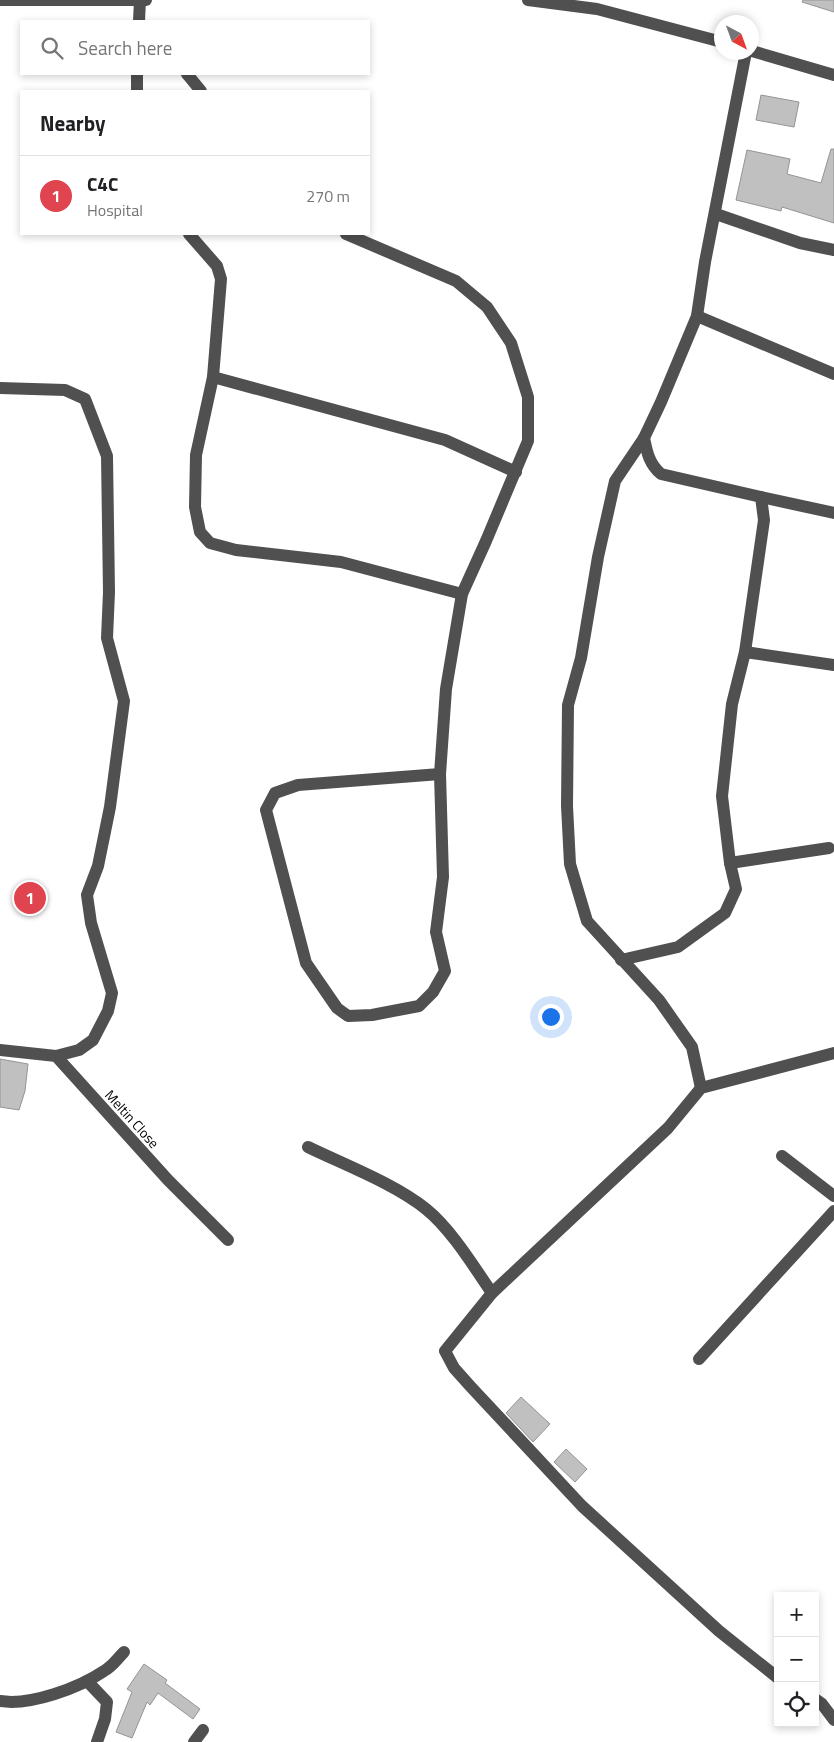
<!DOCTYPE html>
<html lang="en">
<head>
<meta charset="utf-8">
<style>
  body { margin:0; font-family:"Titillium Web",sans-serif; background:#f6f6f6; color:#202124 }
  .controls { position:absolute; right:15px; bottom:15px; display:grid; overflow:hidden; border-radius:0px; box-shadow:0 2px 8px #0003 }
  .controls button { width:45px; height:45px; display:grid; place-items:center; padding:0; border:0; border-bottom:1px solid #e0e0e0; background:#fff; color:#202124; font:25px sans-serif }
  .compass { position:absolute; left:714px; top:15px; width:45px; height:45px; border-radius:50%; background:#fff; box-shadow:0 2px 8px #0003; rotate:139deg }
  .you { position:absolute; left:550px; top:1016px; width:18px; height:18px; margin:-12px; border:4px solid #fff; border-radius:50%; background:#1a73e8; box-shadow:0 0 0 8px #1a73e833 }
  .badge { display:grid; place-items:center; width:32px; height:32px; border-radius:50%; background:#7c3aed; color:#fff; font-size:16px; font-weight:700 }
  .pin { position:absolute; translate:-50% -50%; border:2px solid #fff; box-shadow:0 1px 5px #0006 }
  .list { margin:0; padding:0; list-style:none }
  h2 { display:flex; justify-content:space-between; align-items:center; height:65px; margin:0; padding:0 20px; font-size:21px }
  h2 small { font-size:16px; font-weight:400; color:#757577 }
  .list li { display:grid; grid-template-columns:32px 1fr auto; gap:15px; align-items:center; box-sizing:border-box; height:80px; padding:0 20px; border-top:1px solid #e0e0e0 }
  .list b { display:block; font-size:19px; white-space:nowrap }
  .list p { margin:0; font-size:16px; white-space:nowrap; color:#757577 }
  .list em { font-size:16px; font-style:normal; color:#757577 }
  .icon { flex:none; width:28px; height:28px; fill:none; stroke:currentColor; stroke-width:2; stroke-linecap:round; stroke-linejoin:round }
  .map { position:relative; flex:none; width:834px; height:1742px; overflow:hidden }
  .search { position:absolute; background:#fff; box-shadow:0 2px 8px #0003; left:20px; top:20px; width:350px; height:55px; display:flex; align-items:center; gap:12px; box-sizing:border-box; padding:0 18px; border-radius:0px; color:#757577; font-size:19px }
  .panel { position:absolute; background:#fff; box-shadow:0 2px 8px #0003; left:20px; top:90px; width:350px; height:145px; border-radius:0px }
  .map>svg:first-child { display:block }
  .building { fill:#c0c0c0; stroke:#949494 }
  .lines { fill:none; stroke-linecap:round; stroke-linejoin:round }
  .minor { stroke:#505050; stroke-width:12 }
  .labels { text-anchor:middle; stroke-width:4.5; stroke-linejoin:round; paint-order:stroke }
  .street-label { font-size:14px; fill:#000; stroke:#fff }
</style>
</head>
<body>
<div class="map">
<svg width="834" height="1742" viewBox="0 0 834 1742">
  <rect width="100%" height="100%" fill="#fff"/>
  <g class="building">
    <polygon points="803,0 834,0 834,12 802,2"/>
    <polygon points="761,95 799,102 794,127 756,120"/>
    <polygon points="831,149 834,149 834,223 782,207 781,211 736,200 747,150 790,159 787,174 821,183"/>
    <polygon points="0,1059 28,1064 25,1091 19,1110 0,1107"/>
    <polygon points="521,1397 550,1424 533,1442 506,1413"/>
    <polygon points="566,1449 587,1469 575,1482 554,1462"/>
    <polygon points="144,1664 167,1680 165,1683 200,1709 193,1719 158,1693 150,1705 147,1702 132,1738 116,1732 132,1692 127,1689"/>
  </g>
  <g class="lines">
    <g class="minor">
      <polyline points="0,0 146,0"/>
      <polyline points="528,0 597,9 722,42"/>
      <polyline points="139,21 140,0"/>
      <polyline points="752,51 834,75"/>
      <polyline points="137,74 137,91"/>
      <polyline points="187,74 201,91"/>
      <polyline points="716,214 800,243 834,250"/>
      <polyline points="189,234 217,266 221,279 213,377 196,455 195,507 200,532 210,543 236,550 341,562 462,594"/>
      <polyline points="346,234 456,281 487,307 511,343 528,397 528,441 486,541 462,594 446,689 440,774 443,877 436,932 445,971 433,992 419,1006 372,1015 348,1016 337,1008 306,963 266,810 275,793 298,785 440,774"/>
      <polyline points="697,316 834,374"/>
      <polyline points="213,377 445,440 516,472"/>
      <polyline points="0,388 65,390 85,399 107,456 109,592 107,638 124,701 110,807 98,866 87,895 91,923 112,993 108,1011 93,1040 79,1050 56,1056"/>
      <polyline points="761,497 834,513"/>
      <polyline points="745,652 834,665"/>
      <polyline points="730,863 829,848"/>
      <path d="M621 960 678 947 725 913 736 889 730 863 722 796 732 704 745 652 764 520 761 497 661 474C649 464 647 452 644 438"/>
      <polyline points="0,1050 56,1056 168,1180 228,1240"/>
      <polyline points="701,1088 692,1047 659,1000 587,921 570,864 567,806 568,705 581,658 598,557 615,481 644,438 661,402 697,316 705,262 746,52"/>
      <path d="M308 1147C345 1165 395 1184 426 1209 451 1229 474 1267 492 1293"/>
      <polyline points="782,1156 834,1196"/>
      <polyline points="699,1359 834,1211"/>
      <polyline points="778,1678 719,1631 582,1506 471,1387 454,1368 445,1351 492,1293 668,1128 701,1088 834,1053"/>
      <polyline points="87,1681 107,1702 105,1719 97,1742"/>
      <polyline points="815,1699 822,1704 834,1720"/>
      <path d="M0 1701C30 1706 79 1688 104 1671 112 1667 118 1658 124 1652"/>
      <polyline points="194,1742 203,1730"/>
    </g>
  </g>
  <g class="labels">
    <g class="street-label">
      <text transform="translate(132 1119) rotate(48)" y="5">Meltin Close</text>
    </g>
  </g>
</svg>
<div class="controls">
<button>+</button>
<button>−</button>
<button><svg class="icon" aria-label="locate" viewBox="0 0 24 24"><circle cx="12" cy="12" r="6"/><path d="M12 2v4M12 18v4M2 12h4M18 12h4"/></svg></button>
</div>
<svg class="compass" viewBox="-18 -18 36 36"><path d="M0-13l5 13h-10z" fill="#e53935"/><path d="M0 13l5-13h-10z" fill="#757577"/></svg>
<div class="you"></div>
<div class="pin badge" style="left:30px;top:898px;background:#e0444e">1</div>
<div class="search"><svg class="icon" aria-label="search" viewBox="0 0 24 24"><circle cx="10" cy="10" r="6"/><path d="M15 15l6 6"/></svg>Search here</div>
<section class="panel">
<h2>Nearby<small></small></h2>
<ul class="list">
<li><span class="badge" style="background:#e0444e">1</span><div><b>C4C</b><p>Hospital</p></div><em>270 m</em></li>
</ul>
</section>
</div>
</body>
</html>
